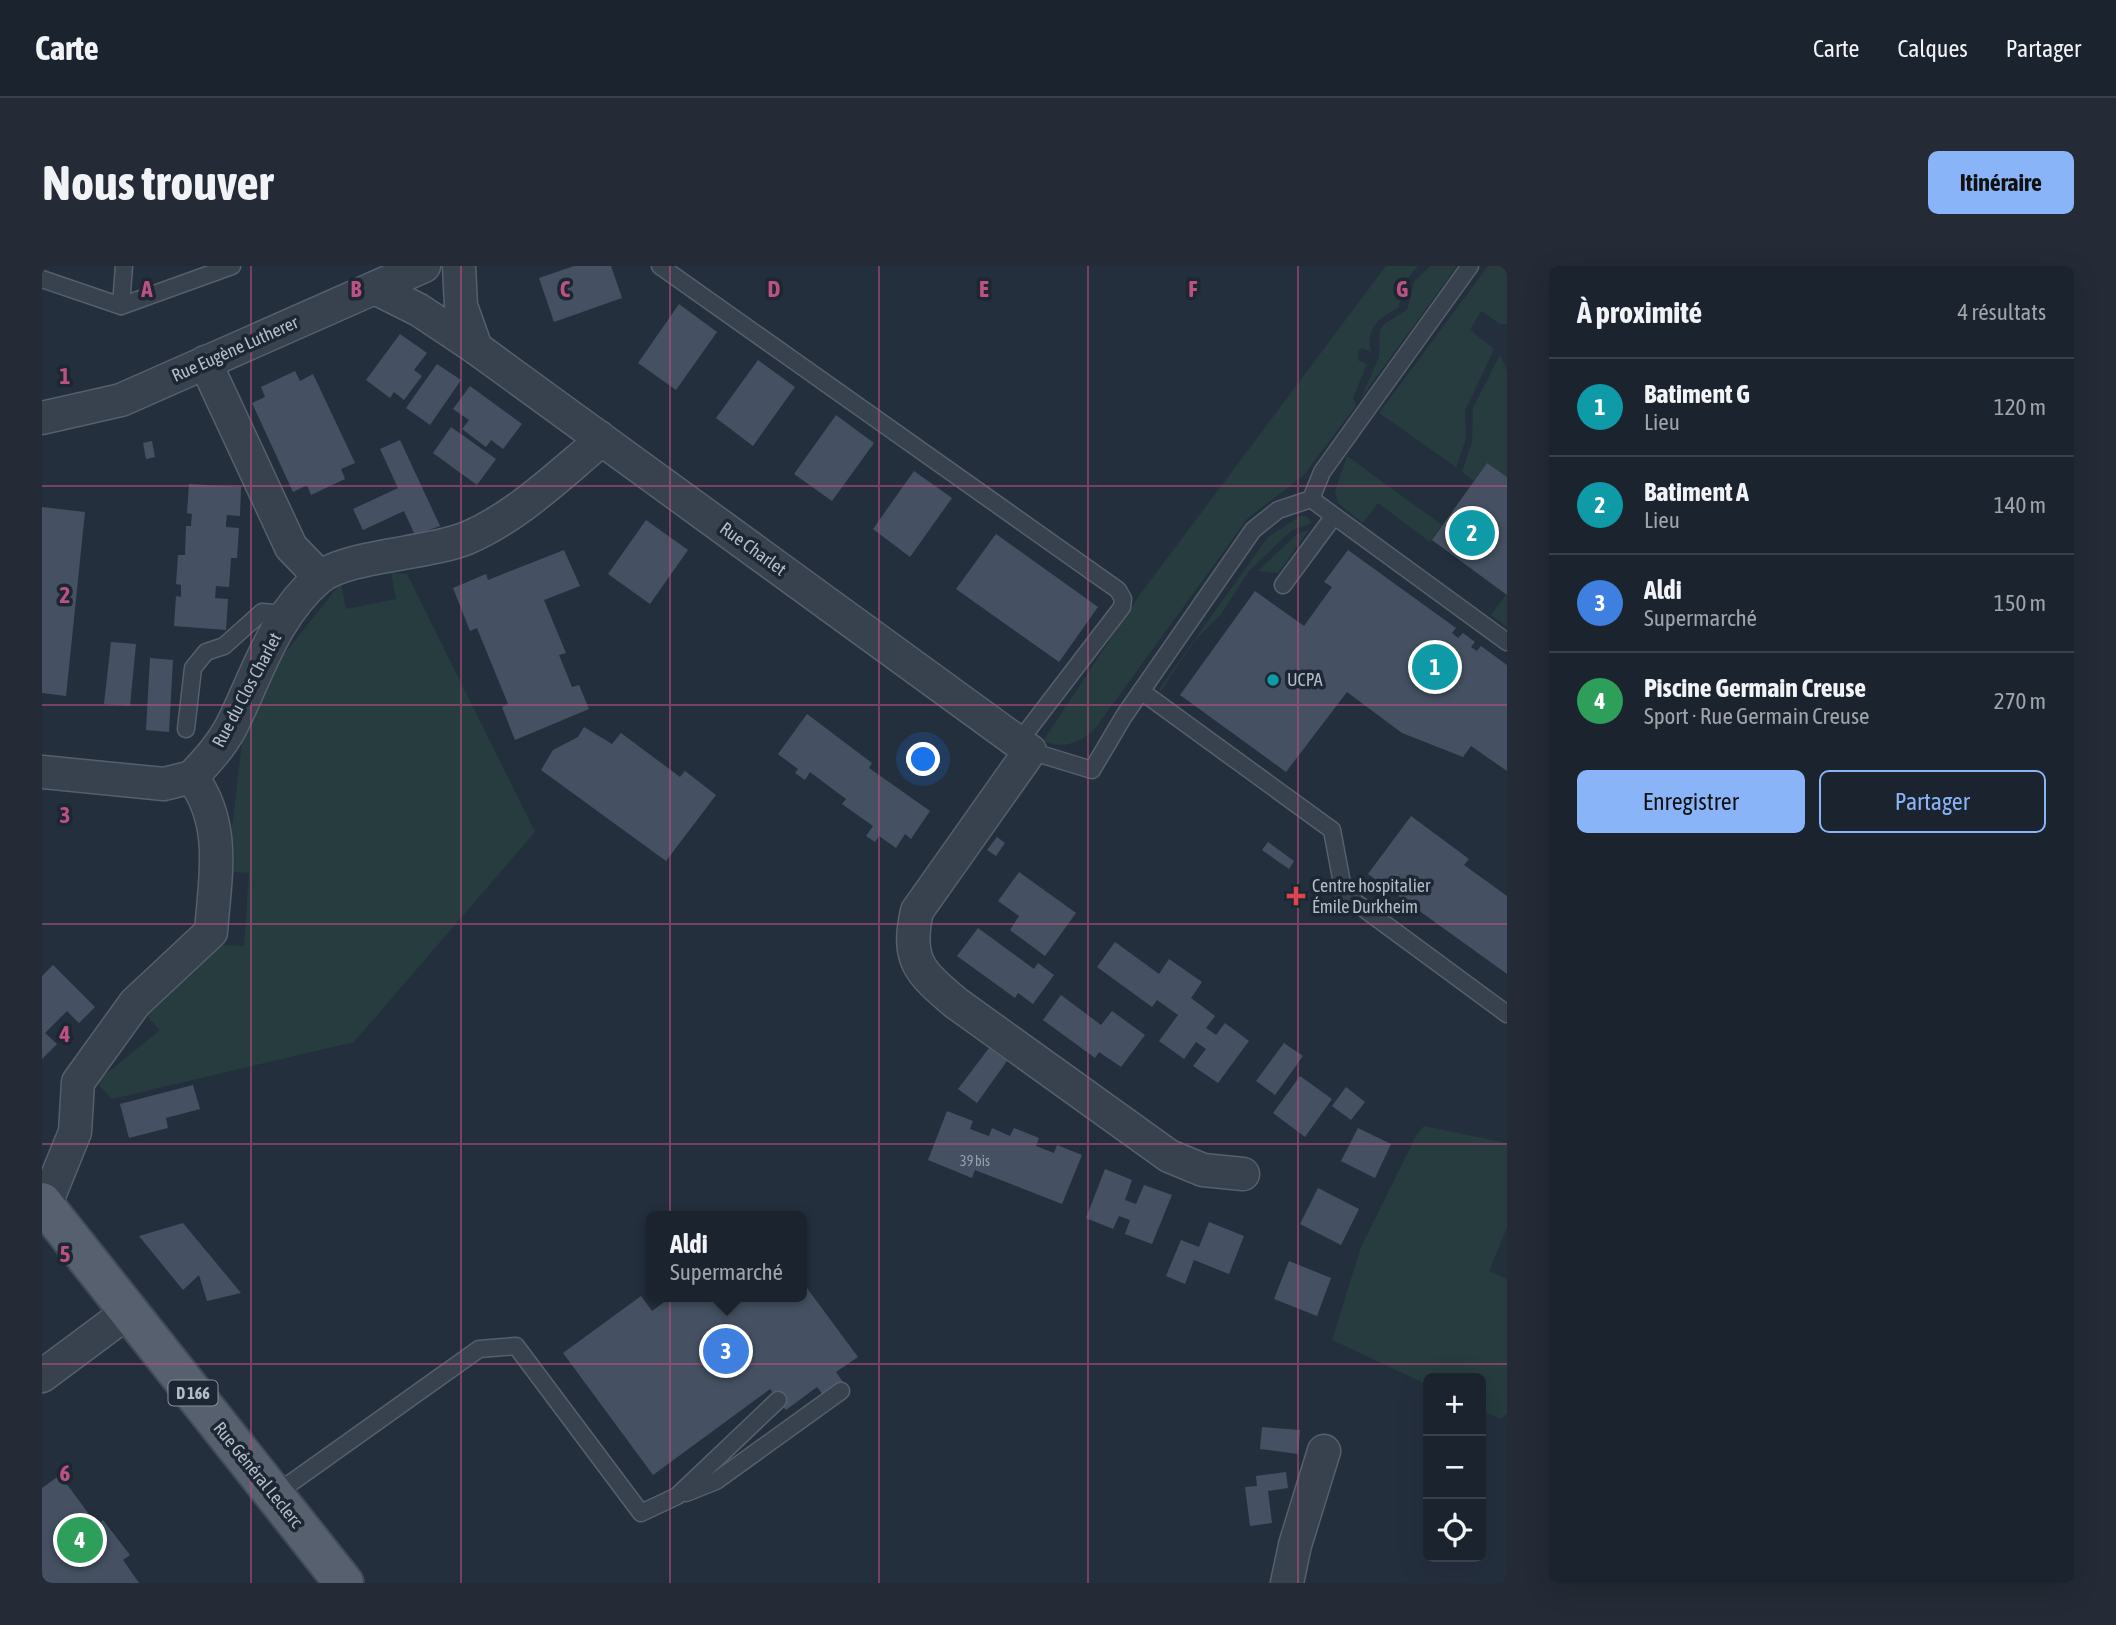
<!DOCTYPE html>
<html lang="fr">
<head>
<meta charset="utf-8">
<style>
  body { margin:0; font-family:"Asap Condensed",sans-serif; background:#242b36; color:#f1f3f6 }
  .controls { position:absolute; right:21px; bottom:21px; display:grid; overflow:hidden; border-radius:10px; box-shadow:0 7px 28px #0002 }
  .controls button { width:63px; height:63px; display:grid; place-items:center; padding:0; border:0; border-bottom:2px solid #39404a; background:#1b232e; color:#f1f3f6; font:35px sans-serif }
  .you { position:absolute; left:882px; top:494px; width:24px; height:24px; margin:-18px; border:5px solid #fff; border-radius:50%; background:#1a73e8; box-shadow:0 0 0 10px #1a73e833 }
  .badge { display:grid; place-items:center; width:46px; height:46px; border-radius:50%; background:#8ab4f8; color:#fff; font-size:23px; font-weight:700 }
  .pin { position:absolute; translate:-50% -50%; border:4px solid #fff; box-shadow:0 2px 7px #0006 }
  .popup { position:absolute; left:604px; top:945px; width:161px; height:91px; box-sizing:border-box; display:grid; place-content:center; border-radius:10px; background:#1b232e; filter:drop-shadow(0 2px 5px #0005); font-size:23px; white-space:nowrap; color:#a0a4aa }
  .popup b { font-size:26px; color:#f1f3f6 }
  .popup::after { content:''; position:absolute; left:50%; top:100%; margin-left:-14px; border:14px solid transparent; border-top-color:#1b232e }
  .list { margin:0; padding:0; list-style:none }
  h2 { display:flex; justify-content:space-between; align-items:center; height:91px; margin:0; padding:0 28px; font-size:30px }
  h2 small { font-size:23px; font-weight:400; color:#a0a4aa }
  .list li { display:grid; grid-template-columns:46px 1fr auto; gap:21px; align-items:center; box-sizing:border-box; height:98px; padding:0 28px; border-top:2px solid #39404a }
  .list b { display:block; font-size:26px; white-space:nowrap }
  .list p { margin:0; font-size:23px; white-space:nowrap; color:#a0a4aa }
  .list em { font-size:23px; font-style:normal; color:#a0a4aa }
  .actions { display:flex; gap:14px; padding:21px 28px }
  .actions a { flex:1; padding:16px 0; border:2px solid #8ab4f8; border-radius:10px; text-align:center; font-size:24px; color:#8ab4f8 }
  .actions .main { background:#8ab4f8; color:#111 }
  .icon { flex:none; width:38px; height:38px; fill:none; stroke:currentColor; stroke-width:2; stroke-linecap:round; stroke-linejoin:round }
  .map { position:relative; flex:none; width:1465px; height:1317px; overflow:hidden; border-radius:10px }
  header { display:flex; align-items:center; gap:42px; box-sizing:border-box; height:98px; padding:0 35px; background:#1b232e; border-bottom:2px solid #39404a }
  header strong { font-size:33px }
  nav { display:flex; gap:38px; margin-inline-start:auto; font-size:24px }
  .intro { display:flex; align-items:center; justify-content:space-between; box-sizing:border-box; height:168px; padding:0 42px }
  h1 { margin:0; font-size:49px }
  .button { padding:18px 32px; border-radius:10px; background:#8ab4f8; color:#111; font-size:24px; font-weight:700 }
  main { display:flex; gap:42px; padding:0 42px }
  aside { flex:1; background:#1b232e; border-radius:10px; box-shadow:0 7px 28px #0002 }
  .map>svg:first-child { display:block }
  .green { fill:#263c3f }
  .building { fill:#455162 }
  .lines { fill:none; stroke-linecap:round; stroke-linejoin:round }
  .service-casing { stroke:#565f6c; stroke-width:19 }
  .minor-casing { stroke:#565f6c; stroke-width:35 }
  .primary-casing { stroke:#414a57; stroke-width:42 }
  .service { stroke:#38414e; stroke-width:16 }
  .minor { stroke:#38414e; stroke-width:32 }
  .primary { stroke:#56606e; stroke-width:38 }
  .grid { fill:none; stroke:#bd5182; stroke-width:2; stroke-opacity:0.55 }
  .culture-dot { fill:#0f9aa8; stroke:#1d2633; stroke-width:2.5 }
  .health-dot { fill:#e0444e; stroke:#1d2633; stroke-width:2.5 }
  .labels { text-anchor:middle; stroke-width:7; stroke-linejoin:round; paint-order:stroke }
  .number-label { font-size:14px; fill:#98a1af }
  .shield { fill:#1d2633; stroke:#878f9c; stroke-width:2 }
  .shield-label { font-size:16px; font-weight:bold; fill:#b4bcc9 }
  .street-label { font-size:18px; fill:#b4bcc9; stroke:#1d2633 }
  .poi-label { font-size:18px; fill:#b4bcc9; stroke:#1d2633; text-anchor:start }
  .grid-label { font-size:23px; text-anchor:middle; font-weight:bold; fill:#bd5182; stroke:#1d2633; stroke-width:7; stroke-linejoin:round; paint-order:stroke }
</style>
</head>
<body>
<header>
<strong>Carte</strong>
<nav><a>Carte</a><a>Calques</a><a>Partager</a></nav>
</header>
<div class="intro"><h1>Nous trouver</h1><a class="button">Itinéraire</a></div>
<main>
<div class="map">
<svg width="1465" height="1317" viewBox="0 0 1465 1317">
  <rect width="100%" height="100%" fill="#242f3e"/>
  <g class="green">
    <path d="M1344 0H1376L1366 12 1356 42C1336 53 1324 61 1329 86L1320 82 1316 86 1317 95 1325 98 1311 132 1314 140 1261 210 1206 252 1052 464C1036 478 1021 483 1001 475L1099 327Z"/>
    <polygon points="1388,0 1415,0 1319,132 1337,91 1338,64 1342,58 1365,44 1372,16"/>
    <polygon points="1446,0 1465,0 1465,58 1458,58 1439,45 1428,64 1452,83 1423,145 1424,173 1414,201 1337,147"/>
    <polygon points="1458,89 1465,105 1465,211 1445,197 1432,215 1420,206 1430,176 1431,142"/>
    <polygon points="1305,190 1400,259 1388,276 1336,237 1321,257 1296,237 1293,225"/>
    <polygon points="1258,250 1265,250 1270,257 1250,264 1207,305 1179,348 1154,373 1118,426 1118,422 1226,271"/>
    <polygon points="1267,264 1236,307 1216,305 1255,268"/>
    <polygon points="349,307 365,308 493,566 312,776 70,833 54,816 118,764 100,745 161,682 180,679 202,680 207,607 185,605 200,476 234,398 299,317 304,343 354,333"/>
    <polygon points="1464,329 1465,329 1465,361 1449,349"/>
    <polygon points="1382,860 1465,877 1465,962 1447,1005 1465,1013 1465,1148 1458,1153 1439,1144 1439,1112 1386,1112 1386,1119 1290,1074 1319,981 1374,870"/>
  </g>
  <g class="building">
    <polygon points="532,0 569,0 580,32 512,56 497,12"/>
    <polygon points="637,38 675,66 634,124 596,97"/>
    <polygon points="358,68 385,87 372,104 380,110 362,134 352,126 348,132 324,114"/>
    <polygon points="716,94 753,121 711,180 674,152"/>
    <polygon points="395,98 419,114 388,159 364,142"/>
    <polygon points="253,105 258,115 271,108 313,197 299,203 303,213 269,229 265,219 251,226 210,137 223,131 219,121"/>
    <polygon points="428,120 480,158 461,183 449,174 444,181 420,163 427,154 411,143"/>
    <polygon points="794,149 832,177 790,235 752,208"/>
    <polygon points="409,161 454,193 435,219 391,187"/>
    <polygon points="358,174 398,260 373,269 362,245 321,264 311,243 356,222 338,183"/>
    <polygon points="110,175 113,191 104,193 101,177"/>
    <polygon points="1445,197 1465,211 1465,329 1390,274"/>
    <polygon points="872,205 910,232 868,291 831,263"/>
    <polygon points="147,218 199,221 198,250 185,249 184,256 184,261 197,262 195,292 189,292 187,321 174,320 173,332 186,333 184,364 132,360 134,330 139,331 139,319 134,318 136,289 143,289 144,260 149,260 150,248 145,247"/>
    <polygon points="0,241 43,246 24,430 0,427"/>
    <polygon points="604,254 646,284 608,338 566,308"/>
    <polygon points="954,268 1056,341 1017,396 914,323"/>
    <polygon points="522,284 538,320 502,334 524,387 517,389 530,421 537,419 547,443 473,474 460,441 466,438 435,362 428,365 411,322 444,308 446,314"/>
    <polygon points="1306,284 1414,362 1410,367 1416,372 1421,367 1433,376 1429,381 1435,385 1439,380 1465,399 1465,505 1429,480 1421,491 1360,467 1305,426 1244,506 1138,429 1213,325 1262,360 1290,321 1282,316"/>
    <polygon points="69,376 94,378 88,440 62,438"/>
    <polygon points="108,392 131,394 127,466 104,464"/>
    <polygon points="765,448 830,497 827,502 888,545 869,573 863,568 854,582 837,570 833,576 824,570 831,560 800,538 804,533 768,506 763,514 753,507 756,503 736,488"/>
    <polygon points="542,461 570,478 579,467 638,511 643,505 674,529 624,595 499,504 511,484 536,471"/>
    <polygon points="1369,550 1427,593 1422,599 1465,630 1465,708 1326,608"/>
    <polygon points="955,571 963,577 954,590 945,584"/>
    <polygon points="1226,576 1252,595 1247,603 1220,584"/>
    <polygon points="977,606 1034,647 1003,690 968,664 977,650 956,635"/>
    <polygon points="936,662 992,703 996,697 1012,709 991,738 976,727 973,732 915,690"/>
    <polygon points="1073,676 1117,708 1127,693 1160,716 1149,732 1173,750 1164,762 1174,769 1183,757 1207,775 1176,817 1151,800 1164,783 1154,776 1142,793 1117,775 1136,749 1115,734 1110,741 1055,701"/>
    <polygon points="11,699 53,741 37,757 25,745 3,767 15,778 0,793 0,710"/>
    <polygon points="1019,729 1059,759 1070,745 1103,769 1079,801 1057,786 1053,792 1001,754"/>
    <polygon points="1242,777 1261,790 1233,829 1214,815"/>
    <polygon points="947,782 965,795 935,837 916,823"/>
    <polygon points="1258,810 1290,833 1263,871 1231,847"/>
    <polygon points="151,819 158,843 124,852 126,862 87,872 78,838"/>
    <polygon points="1304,821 1323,836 1309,854 1290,840"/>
    <polygon points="905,845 931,855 928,863 947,870 950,862 968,870 972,862 997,872 994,880 1012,887 1015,879 1040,889 1020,938 933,904 930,912 886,894"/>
    <polygon points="1316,862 1349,878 1333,912 1299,895"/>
    <polygon points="1063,903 1090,914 1083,934 1094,938 1102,919 1130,929 1110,978 1083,968 1088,954 1077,950 1071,963 1044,952"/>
    <polygon points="1276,922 1317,943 1299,979 1258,958"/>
    <polygon points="1167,956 1202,970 1187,1008 1152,994 1143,1018 1124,1010 1139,974 1157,981"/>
    <polygon points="141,957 199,1027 165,1035 157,1009 141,1024 97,970"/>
    <polygon points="1247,995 1289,1012 1275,1050 1232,1033"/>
    <polygon points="759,1014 816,1091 794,1106 801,1116 782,1130 775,1121 744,1144 728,1123 611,1209 521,1087 599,1030 610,1045 629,1031 759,1031"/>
    <polygon points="1220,1161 1258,1164 1256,1188 1218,1183"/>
    <polygon points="1244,1206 1246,1222 1226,1225 1230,1257 1208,1260 1203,1221 1215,1220 1214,1210"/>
    <polygon points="18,1209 55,1259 61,1254 88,1289 81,1294 97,1317 0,1317 0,1222"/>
  </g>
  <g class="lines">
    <defs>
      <g id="service">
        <polyline points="618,0 1076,324 1081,333 1080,341 976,477"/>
        <polyline points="0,13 79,40 82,0"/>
        <polyline points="79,40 190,0"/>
        <polyline points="1269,233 1465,376"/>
        <polyline points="1241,319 1292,250"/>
        <polyline points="1099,425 1290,564 1302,628 1465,748"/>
        <polyline points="144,463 151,402 164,386 182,380 220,346 247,348"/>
        <polyline points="988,485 1050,504 1082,450 1211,264 1236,244 1269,233 1280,206 1428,0"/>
        <polyline points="644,1227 674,1215 799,1125"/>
        <polyline points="232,1229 437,1083 474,1080 599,1247 635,1230 736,1134"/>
      </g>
      <g id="minor">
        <polyline points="333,22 377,44 434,82 419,40 417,0"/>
        <path d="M434 82 988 485 875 645C864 694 877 706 914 737L1127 890 1161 904 1201 908"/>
        <polyline points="163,96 249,281 278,311"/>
        <polyline points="0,152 79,134 382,0"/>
        <polyline points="0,506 122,518 150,511"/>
        <path d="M3 940 33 866 36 816 93 737 169 666C173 611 185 559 150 511 164 496 179 480 189 461 215 410 231 351 277 312 305 289 387 288 425 272 472 252 511 215 550 182L557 171"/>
        <polyline points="0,1110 86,1046"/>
        <polyline points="1245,1317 1253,1279 1282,1185"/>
      </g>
      <polyline id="primary" points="0,936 302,1317"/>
    </defs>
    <use href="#service" class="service-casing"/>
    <use href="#minor" class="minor-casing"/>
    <use href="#primary" class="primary-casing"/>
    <use href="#service" class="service"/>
    <use href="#minor" class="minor"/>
    <use href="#primary" class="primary"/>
  </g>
  <path class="grid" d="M209 0V1317M419 0V1317M628 0V1317M837 0V1317M1046 0V1317M1256 0V1317M0 220H1465M0 439H1465M0 658H1465M0 878H1465M0 1098H1465"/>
  <circle class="culture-dot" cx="1231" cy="414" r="7"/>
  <path class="health-dot" d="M1250.5 619.5h7v7h7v7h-7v7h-7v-7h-7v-7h7z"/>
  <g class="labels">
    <g class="number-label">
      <text x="933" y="900">39 bis</text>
    </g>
    <rect class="shield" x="126.5" y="1114.5" width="49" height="25" rx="5"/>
    <g class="shield-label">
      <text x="151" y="1133">D 166</text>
    </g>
    <g class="street-label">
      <text transform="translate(193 83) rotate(-24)" y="6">Rue Eugène Lutherer</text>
      <text transform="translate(711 283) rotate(36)" y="6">Rue Charlet</text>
      <text transform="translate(205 424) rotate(-62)" y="6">Rue du Clos Charlet</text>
      <text transform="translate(216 1209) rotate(51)" y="6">Rue Général Leclerc</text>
    </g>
    <g class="poi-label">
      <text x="1245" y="420">UCPA</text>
      <text x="1270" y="626">Centre hospitalier<tspan x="1270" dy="21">Émile Durkheim</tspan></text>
    </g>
  </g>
  <g class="grid-label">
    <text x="105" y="31">A</text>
    <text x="314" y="31">B</text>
    <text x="523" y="31">C</text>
    <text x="732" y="31">D</text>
    <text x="942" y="31">E</text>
    <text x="1151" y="31">F</text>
    <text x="1360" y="31">G</text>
    <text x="23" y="118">1</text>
    <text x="23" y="337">2</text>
    <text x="23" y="557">3</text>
    <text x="23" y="776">4</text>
    <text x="23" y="996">5</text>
    <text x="23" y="1215">6</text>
  </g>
</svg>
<div class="controls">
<button>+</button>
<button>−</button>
<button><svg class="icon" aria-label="locate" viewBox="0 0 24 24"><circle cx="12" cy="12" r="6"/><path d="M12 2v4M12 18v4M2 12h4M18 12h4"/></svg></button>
</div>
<div class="you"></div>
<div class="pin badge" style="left:1393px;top:401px;background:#0f9aa8">1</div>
<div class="pin badge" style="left:1430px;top:267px;background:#0f9aa8">2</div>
<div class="pin badge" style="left:684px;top:1085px;background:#3f7fe0">3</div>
<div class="popup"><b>Aldi</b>Supermarché</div>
<div class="pin badge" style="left:38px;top:1274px;background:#2e9e5b">4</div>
</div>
<aside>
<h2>À proximité<small>4 résultats</small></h2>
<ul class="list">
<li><span class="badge" style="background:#0f9aa8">1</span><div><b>Batiment G</b><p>Lieu</p></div><em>120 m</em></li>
<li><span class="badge" style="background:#0f9aa8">2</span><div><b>Batiment A</b><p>Lieu</p></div><em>140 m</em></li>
<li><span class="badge" style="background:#3f7fe0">3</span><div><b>Aldi</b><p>Supermarché</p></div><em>150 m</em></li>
<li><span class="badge" style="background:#2e9e5b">4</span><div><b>Piscine Germain Creuse</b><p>Sport · Rue Germain Creuse</p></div><em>270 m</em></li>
</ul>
<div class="actions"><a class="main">Enregistrer</a><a>Partager</a></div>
</aside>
</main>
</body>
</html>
